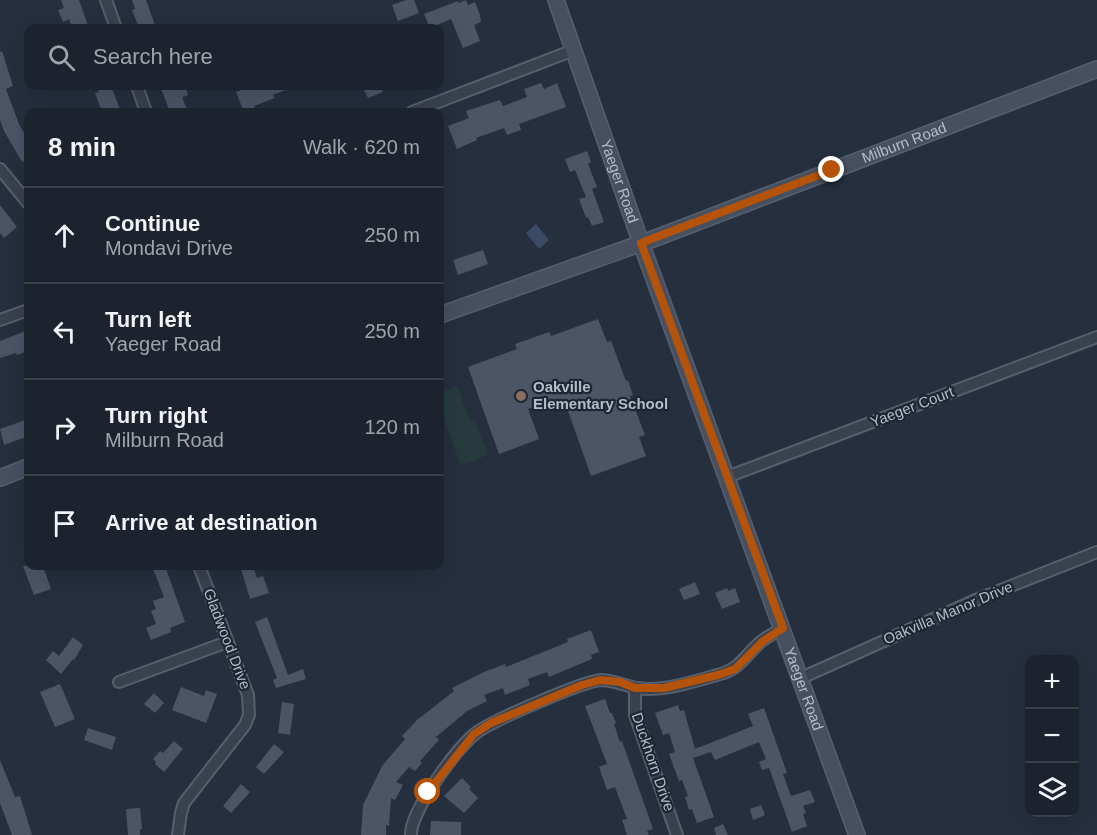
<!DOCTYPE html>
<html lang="en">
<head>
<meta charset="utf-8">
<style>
  body { margin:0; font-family:Helvetica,sans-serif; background:#252b36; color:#f1f3f6 }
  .controls { position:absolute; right:18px; bottom:18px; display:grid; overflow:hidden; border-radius:12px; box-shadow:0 6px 24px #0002 }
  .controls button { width:54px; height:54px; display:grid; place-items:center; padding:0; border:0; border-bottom:2px solid #3a404a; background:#1c232e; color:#f1f3f6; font:30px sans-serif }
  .stop { position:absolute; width:18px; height:18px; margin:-14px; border:4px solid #b45309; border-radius:50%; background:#fff }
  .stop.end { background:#b45309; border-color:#fff; box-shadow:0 2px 6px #0008 }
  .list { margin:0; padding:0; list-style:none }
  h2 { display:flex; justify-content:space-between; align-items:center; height:78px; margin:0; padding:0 24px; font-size:26px }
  h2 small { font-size:20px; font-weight:400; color:#a0a4aa }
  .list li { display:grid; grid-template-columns:39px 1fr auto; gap:18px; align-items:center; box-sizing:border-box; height:96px; padding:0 24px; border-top:2px solid #3a404a }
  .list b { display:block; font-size:22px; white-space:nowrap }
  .list p { margin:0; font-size:20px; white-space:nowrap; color:#a0a4aa }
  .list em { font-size:20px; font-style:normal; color:#a0a4aa }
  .icon { flex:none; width:33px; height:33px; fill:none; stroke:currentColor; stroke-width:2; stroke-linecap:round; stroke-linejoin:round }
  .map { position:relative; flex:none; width:1097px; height:835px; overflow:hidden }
  .search { position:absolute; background:#1c232e; box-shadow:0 6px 24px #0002; left:24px; top:24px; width:420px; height:66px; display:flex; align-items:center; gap:15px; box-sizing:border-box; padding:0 21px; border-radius:12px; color:#a0a4aa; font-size:22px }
  .panel { position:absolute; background:#1c232e; box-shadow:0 6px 24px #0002; left:24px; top:108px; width:420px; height:462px; border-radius:12px }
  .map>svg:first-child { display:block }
  .green { fill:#273b3f }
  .water { fill:#3b4b66 }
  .building { fill:#4b5566 }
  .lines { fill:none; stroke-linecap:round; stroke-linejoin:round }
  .street-casing { stroke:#575f6c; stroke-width:14 }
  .secondary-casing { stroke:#575f6c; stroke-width:18 }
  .street { stroke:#39414e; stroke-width:10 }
  .secondary { stroke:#475061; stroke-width:15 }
  .route { stroke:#b45309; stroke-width:8 }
  .education-dot { fill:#8d6e63; stroke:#1e2633; stroke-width:2 }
  .labels { text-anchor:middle; stroke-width:4.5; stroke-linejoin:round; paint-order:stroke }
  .street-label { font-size:15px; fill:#b5bcc9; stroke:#1e2633 }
  .poi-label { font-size:15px; font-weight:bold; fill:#b5bcc9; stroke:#1e2633; text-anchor:start }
</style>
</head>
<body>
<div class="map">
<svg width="1097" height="835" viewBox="0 0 1097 835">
  <rect width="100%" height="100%" fill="#252f3e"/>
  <polygon class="green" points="457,386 470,421 475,420 488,455 461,465 440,408 440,393"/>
  <polygon class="water" points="536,224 549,240 539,249 526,233"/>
  <g class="building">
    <polygon points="61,0 79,0 89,28 72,28 69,19 63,22 58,10 64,8"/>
    <polygon points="132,0 146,0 156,28 139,28 132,10 135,9"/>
    <polygon points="406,0 414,0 419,13 398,21 392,5"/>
    <polygon points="466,0 468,5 475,2 480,15 481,22 474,25 480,41 463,48 451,19 430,28 424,14 458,1 458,3"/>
    <polygon points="2,51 13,86 6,89 19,124 28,140 28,158 22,162 4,131 0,120 0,52"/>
    <polygon points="541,83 544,89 557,83 566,107 519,124 521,130 507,135 504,128 476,138 477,140 457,149 448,126 469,118 466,111 500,100 503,106 527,97 524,89"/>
    <polygon points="96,86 111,86 121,112 102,112 95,93 99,92"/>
    <polygon points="160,86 185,86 188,95 182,97 188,112 170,112"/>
    <polygon points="253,86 295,86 273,95 275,98 254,106 257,112 244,112 236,92"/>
    <polygon points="362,86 380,86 383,92 368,98"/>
    <polygon points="587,151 591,162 588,164 597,187 592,189 604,222 592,226 588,217 586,218 579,199 586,197 575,170 570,172 565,159"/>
    <polygon points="0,205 17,227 4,238 0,233"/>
    <polygon points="483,250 488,264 458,275 453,260"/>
    <polygon points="598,319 607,342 611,341 626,381 628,380 633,395 630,396 645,435 639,437 646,456 591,476 567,408 558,411 554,399 528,409 539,439 499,454 468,367 517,349 515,344 549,332 551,336"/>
    <polygon points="28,330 28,351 17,355 16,353 0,358 0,341"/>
    <polygon points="28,419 28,436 4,445 0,429"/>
    <polygon points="23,566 43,566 51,589 34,595"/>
    <polygon points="152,566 165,566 185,622 170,628 171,632 151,640 146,628 156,624 151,611 156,609 153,601 164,597"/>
    <polygon points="253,566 257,578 263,576 269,593 250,599 241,569"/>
    <polygon points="695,582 700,594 684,600 679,589"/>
    <polygon points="727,588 728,591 735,588 740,602 722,609 715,593"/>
    <polygon points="267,617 288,675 303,669 306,679 276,688 273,680 277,678 255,622"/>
    <polygon points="591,630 599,652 591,655 592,659 549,677 547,672 528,679 530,685 505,695 503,688 484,695 487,701 467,711 436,737 439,740 420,761 422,763 415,771 409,767 396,782 403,785 395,800 391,798 389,826 386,825 386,835 361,835 363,805 382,766 405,739 402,736 417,720 454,691 452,688 484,672 505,664 506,667 568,642 567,639"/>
    <polygon points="73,637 83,645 74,660 73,659 61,674 46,660 53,651 59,656"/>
    <polygon points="60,684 75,719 55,727 40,692"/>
    <polygon points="181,687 204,696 206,690 217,694 206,723 172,710"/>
    <polygon points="154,693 164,703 155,713 144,704"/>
    <polygon points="605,699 610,713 612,713 616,723 614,724 620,742 622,741 653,829 647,831 649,835 627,835 622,820 627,819 615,787 607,790 599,767 607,764 585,706"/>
    <polygon points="282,702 294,704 290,735 278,733"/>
    <polygon points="678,705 680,711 684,710 695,749 753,726 748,714 764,708 787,773 783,774 791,796 810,790 815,802 803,806 806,813 803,814 807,826 792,832 769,768 762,770 759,762 766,759 759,742 715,760 711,752 693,758 714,817 697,823 692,809 689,810 685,797 688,796 682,780 679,781 669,754 675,752 669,733 663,735 655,713"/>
    <polygon points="88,728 116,737 112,750 84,740"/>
    <polygon points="174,741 183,749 164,772 155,764 156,762 153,759 160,751 163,753"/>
    <polygon points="274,744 284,752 264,774 256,767"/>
    <polygon points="0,760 15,797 20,796 32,835 12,835 0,803"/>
    <polygon points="462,778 471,787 469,789 478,798 464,813 444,796"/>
    <polygon points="241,784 250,792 231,813 223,806"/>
    <polygon points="761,805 765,815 753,820 750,809"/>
    <polygon points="140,808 142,829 140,829 140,835 128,835 126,809"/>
    <polygon points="431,821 461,822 461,835 430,835"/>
    <polygon points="723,824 728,835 716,835 714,828"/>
  </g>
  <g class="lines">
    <defs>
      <g id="street">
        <polyline points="106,0 116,28"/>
        <polyline points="137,86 146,112"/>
        <polyline points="412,112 574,50"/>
        <polyline points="0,169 28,203"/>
        <polyline points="0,320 28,310"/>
        <polyline points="727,477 1097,337"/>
        <polyline points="801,678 978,599 1097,552"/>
        <polyline points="119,682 227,642"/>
        <polyline points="635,688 635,715 677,835"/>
        <polyline points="178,835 181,813 184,803 245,725 249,715 248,695 199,566"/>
        <path d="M411 835C410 812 457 747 476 733 491 721 584 681 601 680 614 680 625 686 637 688 661 692 693 682 717 675 742 669 745 654 763 640 769 636 776 632 783 628"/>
      </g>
      <g id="secondary">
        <path id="s1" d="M556 0 641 243 857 835"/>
        <path id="s2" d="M440 315 653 239 1097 69"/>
        <polyline points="0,478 28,467"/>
      </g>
    </defs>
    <use href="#street" class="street-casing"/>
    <use href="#secondary" class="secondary-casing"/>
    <use href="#street" class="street"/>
    <use href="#secondary" class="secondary"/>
  </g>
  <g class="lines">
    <polyline class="route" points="428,792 474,734 491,723 582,685 600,680 620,682 635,688 664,688 718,675 735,669 763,641 783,628 641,243 832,170"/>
  </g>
  <circle class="education-dot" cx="521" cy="396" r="6"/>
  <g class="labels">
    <g class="street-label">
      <text dy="5" stroke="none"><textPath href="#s2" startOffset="495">Milburn Road</textPath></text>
      <text dy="5" stroke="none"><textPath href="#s1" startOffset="192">Yaeger Road</textPath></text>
      <text transform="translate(912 407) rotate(-21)" y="5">Yaeger Court</text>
      <text transform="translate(948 613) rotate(-23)" y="5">Oakvilla Manor Drive</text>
      <text transform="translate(227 639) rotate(69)" y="5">Gladwood Drive</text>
      <text dy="5" stroke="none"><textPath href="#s1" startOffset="732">Yaeger Road</textPath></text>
      <text transform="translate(653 762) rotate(71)" y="5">Duckhorn Drive</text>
    </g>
    <g class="poi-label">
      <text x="533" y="392">Oakville<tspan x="533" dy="17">Elementary School</tspan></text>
    </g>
  </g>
</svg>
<div class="controls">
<button>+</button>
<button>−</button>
<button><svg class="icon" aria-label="layers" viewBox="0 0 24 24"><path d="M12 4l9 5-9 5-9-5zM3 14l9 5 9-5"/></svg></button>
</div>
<div class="stop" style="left:428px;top:792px"></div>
<div class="stop end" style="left:832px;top:170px"></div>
<div class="search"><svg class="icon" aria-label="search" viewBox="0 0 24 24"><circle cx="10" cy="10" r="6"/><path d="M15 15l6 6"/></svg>Search here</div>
<section class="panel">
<h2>8 min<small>Walk · 620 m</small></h2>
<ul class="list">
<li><svg class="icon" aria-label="ahead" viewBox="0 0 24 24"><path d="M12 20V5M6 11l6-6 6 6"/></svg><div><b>Continue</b><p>Mondavi Drive</p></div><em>250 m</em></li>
<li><svg class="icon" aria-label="left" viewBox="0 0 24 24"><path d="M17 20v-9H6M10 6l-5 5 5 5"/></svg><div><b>Turn left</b><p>Yaeger Road</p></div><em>250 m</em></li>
<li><svg class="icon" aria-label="right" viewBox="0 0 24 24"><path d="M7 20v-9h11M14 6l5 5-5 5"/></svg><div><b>Turn right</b><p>Milburn Road</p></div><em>120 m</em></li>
<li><svg class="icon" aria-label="arrive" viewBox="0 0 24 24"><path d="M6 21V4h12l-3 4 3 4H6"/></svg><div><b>Arrive at destination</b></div></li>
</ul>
</section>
</div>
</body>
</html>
